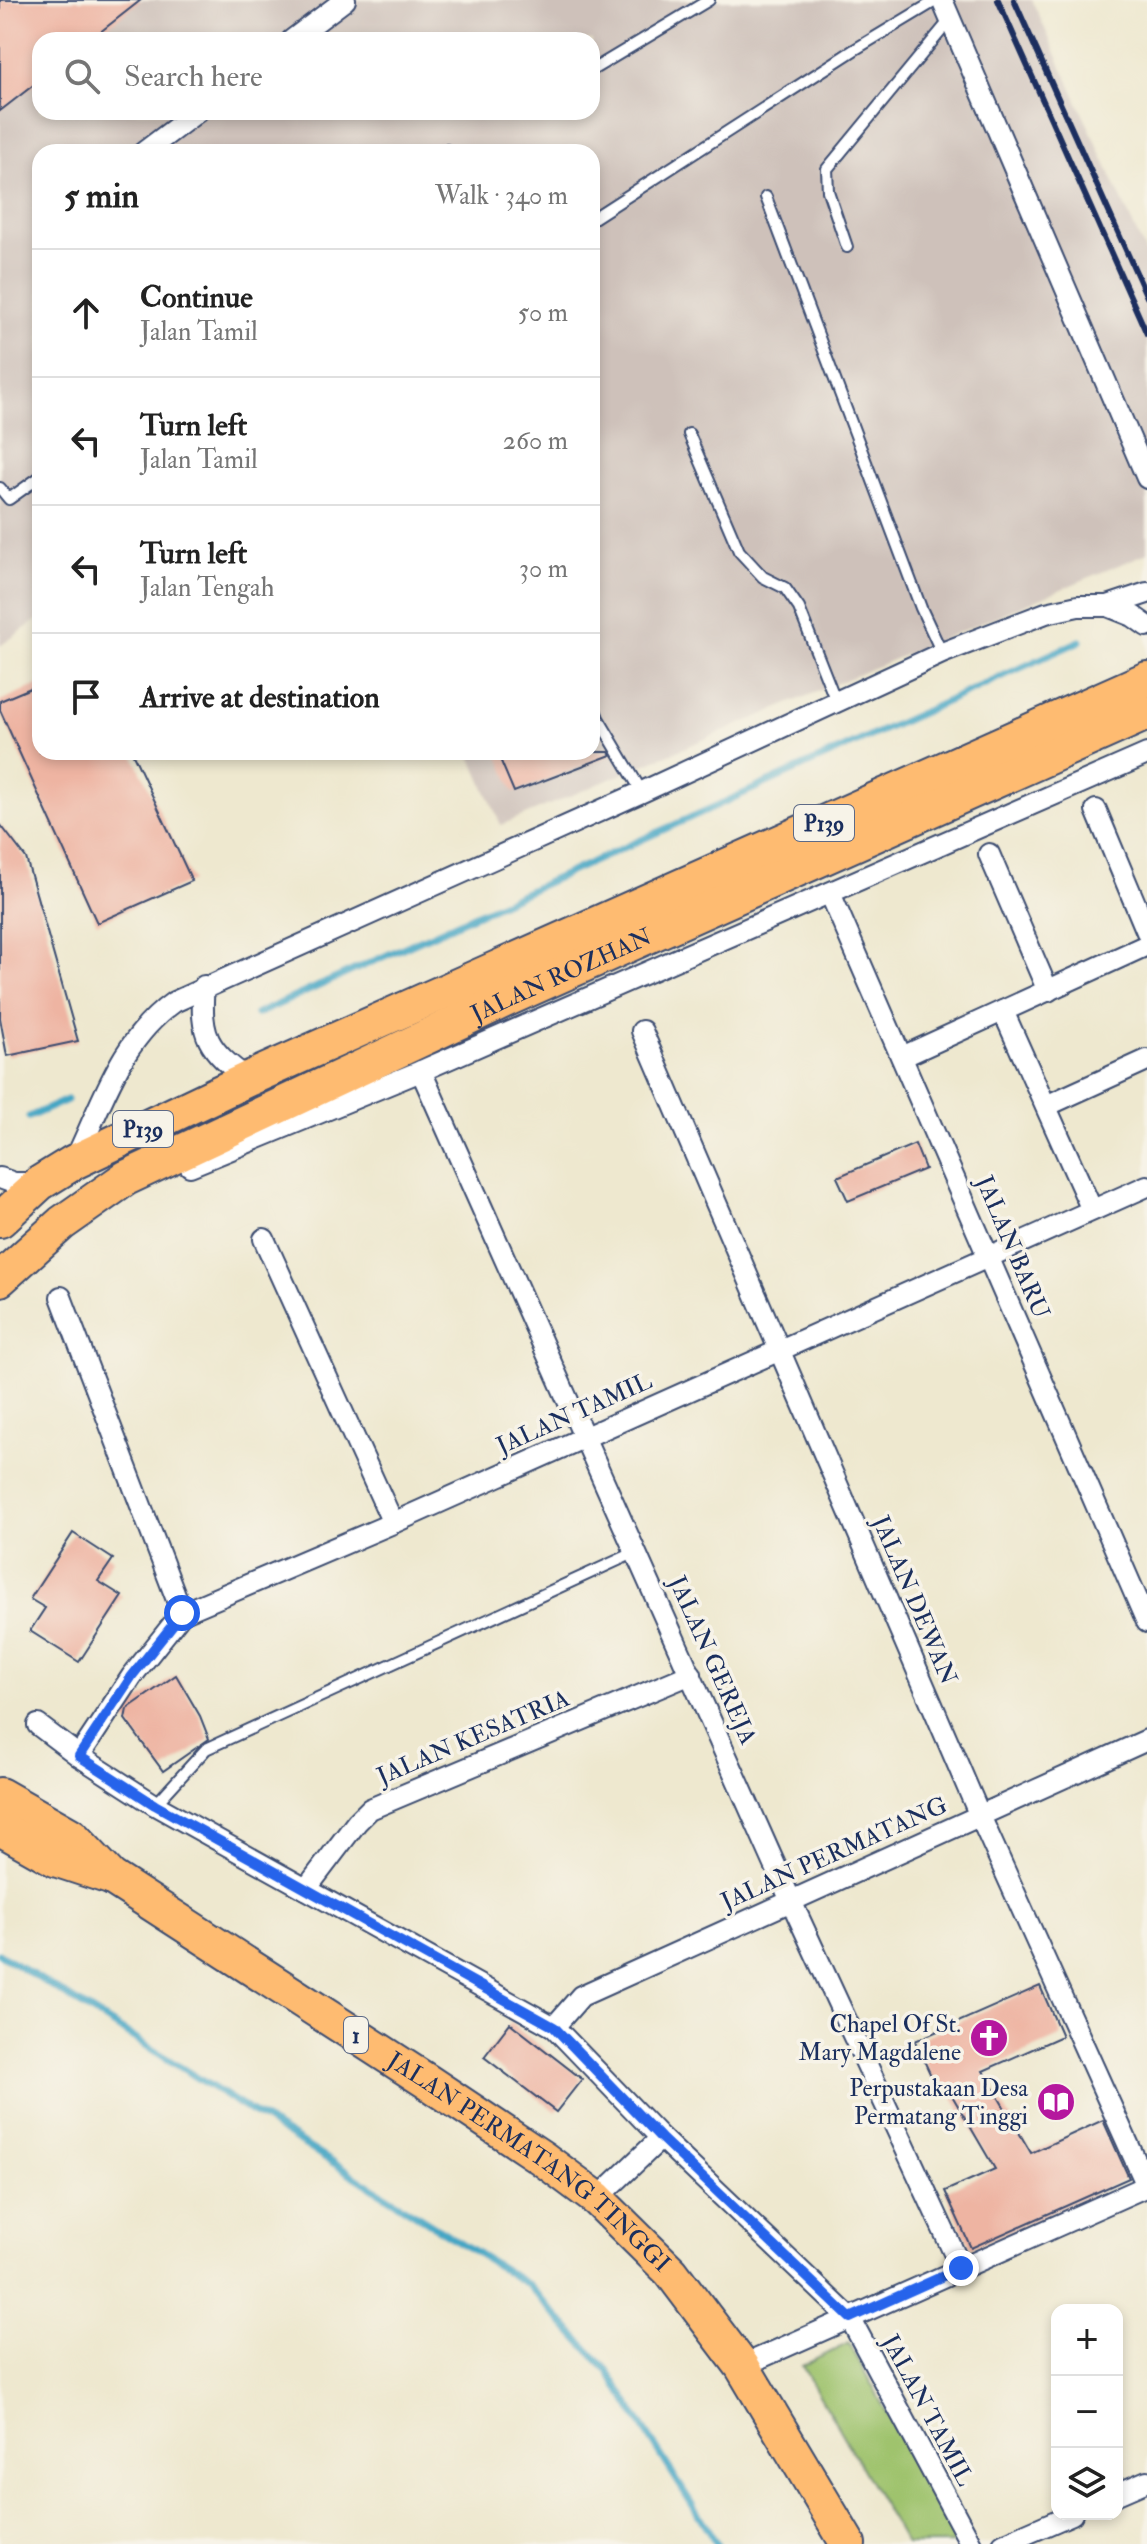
<!DOCTYPE html>
<html lang="en">
<head>
<meta charset="utf-8">
<style>
  body { margin:0; font-family:"IM FELL Double Pica",serif; background:#f2f2f2; color:#222 }
  .controls { position:absolute; right:24px; bottom:24px; display:grid; overflow:hidden; border-radius:16px; box-shadow:0 4px 12px #0003 }
  .controls button { width:72px; height:72px; display:grid; place-items:center; padding:0; border:0; border-bottom:2px solid #e0e0e0; background:#fff; color:#222; font:40px sans-serif }
  .stop { position:absolute; width:24px; height:24px; margin:-18px; border:6px solid #2563eb; border-radius:50%; background:#fff }
  .stop.end { background:#2563eb; border-color:#fff; box-shadow:0 2px 8px #0008 }
  .list { margin:0; padding:0; list-style:none }
  h2 { display:flex; justify-content:space-between; align-items:center; height:104px; margin:0; padding:0 32px; font-size:34px }
  h2 small { font-size:26px; font-weight:400; color:#767676 }
  .list li { display:grid; grid-template-columns:52px 1fr auto; gap:24px; align-items:center; box-sizing:border-box; height:128px; padding:0 32px; border-top:2px solid #e0e0e0 }
  .list b { display:block; font-size:30px; white-space:nowrap }
  .list p { margin:0; font-size:26px; white-space:nowrap; color:#767676 }
  .list em { font-size:26px; font-style:normal; color:#767676 }
  .icon { flex:none; width:44px; height:44px; fill:none; stroke:currentColor; stroke-width:2; stroke-linecap:round; stroke-linejoin:round }
  .map { position:relative; flex:none; width:1147px; height:2544px; overflow:hidden }
  .search { position:absolute; background:#fff; box-shadow:0 4px 12px #0003; left:32px; top:32px; width:568px; height:88px; display:flex; align-items:center; gap:20px; box-sizing:border-box; padding:0 28px; border-radius:24px; color:#767676; font-size:30px }
  .panel { position:absolute; background:#fff; box-shadow:0 4px 12px #0003; left:32px; top:144px; width:568px; height:616px; border-radius:24px }
  .map>svg:first-child { display:block }
  .industrial { fill:#cec1ba; fill-rule:evenodd }
  .green { fill:#9fc36d; stroke:#5d7966; stroke-width:2 }
  .lines { fill:none; stroke-linecap:round; stroke-linejoin:round }
  .stream { stroke:#45a6c4; stroke-width:7 }
  .building { fill:#eeb4a2 }
  .service-casing { stroke:#3b4b6f; stroke-width:14 }
  .minor-casing { stroke:#3b4b6f; stroke-width:24 }
  .primary-casing { stroke:#3b4b6f; stroke-width:38 }
  .trunk-casing { stroke:#3b4b6f; stroke-width:38 }
  .service { stroke:#fff; stroke-width:10 }
  .minor { stroke:#fff; stroke-width:20 }
  .primary { stroke:#febb71; stroke-width:34 }
  .trunk { stroke:#febb71; stroke-width:34 }
  .rail { stroke:#1b2f5e; stroke-width:6 }
  .route { stroke:#2563eb; stroke-width:10 }
  .labels { text-anchor:middle; stroke-width:7; stroke-linejoin:round; paint-order:stroke }
  .shield { fill:#f7f3e8; stroke:#5d6a87; stroke-width:2 }
  .shield-label { font-size:22px; font-weight:bold; fill:#1b2f5e }
  .street-label { font-size:24px; fill:#1b2f5e; stroke:#f7f3e8 }
  .poi-label { font-size:24px; fill:#1b2f5e; stroke:#f7f3e8; text-anchor:end }
</style>
</head>
<body>
<div class="map">
<svg width="1147" height="2544" viewBox="0 0 1147 2544">
  <rect width="100%" height="100%" fill="#f7f3e8"/>
  <filter id="ink" filterUnits="userSpaceOnUse"><feTurbulence type="fractalNoise" baseFrequency=".0125" numOctaves="2"/><feDisplacementMap in="SourceGraphic" scale="16" xChannelSelector="R" yChannelSelector="G"/><feConvolveMatrix kernelMatrix="1 2 1 2 8 2 1 2 1" color-interpolation-filters="sRGB"/></filter>
  <filter id="wash" filterUnits="userSpaceOnUse"><feTurbulence type="fractalNoise" baseFrequency=".006" numOctaves="4" result="noise"/><feDisplacementMap in="SourceGraphic" scale="32" xChannelSelector="R" yChannelSelector="G"/><feGaussianBlur stdDeviation="1.8" result="paint"/><feColorMatrix in="noise" values="0 0 0 0 0 0 0 0 0 0 0 0 0 0 0 0 0 1.4 0 .05"/><feComposite in="paint" operator="in"/></filter>
  <g filter="url(#wash)">
    <rect width="100%" height="100%" fill="#eee8cf"/>
    <path class="industrial" d="M0 0H1032L1147 256V553L501 825 469 752H592V152H40V618L0 646ZM40 40H592V112H40Z"/>
    <polygon class="green" points="849,2343 958,2544 906,2544 802,2366"/>
    <g class="lines">
      <g class="stream">
        <polyline points="257,1014 1080,641"/>
        <polyline points="29,1117 67,1100"/>
        <polyline points="0,1954 528,2285 608,2371 717,2544"/>
      </g>
    </g>
    <g id="blocks">
      <g class="building">
        <polygon points="0,0 141,0 90,40 40,40 40,80 0,111"/>
        <polygon points="40,684 40,752 132,752 192,881 97,923 0,710 0,701"/>
        <polygon points="497,752 609,752 611,755 514,792"/>
        <polygon points="0,824 26,858 78,1041 7,1056 0,1018"/>
        <polygon points="915,1144 925,1169 848,1201 837,1177"/>
        <polygon points="73,1533 113,1559 98,1581 122,1596 79,1662 30,1631 45,1608 30,1599"/>
        <polygon points="176,1675 200,1716 209,1739 163,1771 125,1719 127,1709"/>
        <polygon points="1040,1986 1062,2036 983,2071 1031,2153 1103,2120 1129,2178 971,2248 945,2191 995,2169 947,2087 938,2091 915,2041"/>
        <polygon points="510,2023 582,2079 556,2112 484,2057"/>
      </g>
    </g>
  </g>
  <g filter="url(#ink)">
    <use href="#blocks" fill-opacity="0" stroke="#3b4b6f" stroke-width="2"/>
    <g class="lines">
      <defs>
        <g id="service">
          <polyline points="592,70 709,0"/>
          <polyline points="446,150 447,152"/>
          <polyline points="766,197 921,608 942,653"/>
          <polyline points="592,219 854,50 937,0"/>
          <polyline points="847,247 828,191 827,169 950,20"/>
          <polyline points="689,434 739,551 763,577 785,588 799,608 837,704"/>
          <polyline points="0,488 9,499 40,477"/>
          <polyline points="592,702 598,718 642,792"/>
          <polyline points="155,1805 206,1749 636,1552"/>
        </g>
        <g id="minor">
          <polyline points="942,0 1147,478"/>
          <polyline points="292,40 345,0"/>
          <polyline points="144,152 197,112"/>
          <polyline points="1108,606 1133,616 1147,626"/>
          <polyline points="1096,810 1147,932"/>
          <polyline points="989,854 1048,991"/>
          <polyline points="830,893 1147,1622"/>
          <path d="M204 986C199 1036 208 1050 248 1079"/>
          <polyline points="1003,1011 1092,1210"/>
          <polyline points="642,1031 980,1816 1147,2186"/>
          <polyline points="902,1057 1147,945"/>
          <polyline points="421,1071 791,1901 961,2268"/>
          <polyline points="1046,1106 1147,1060"/>
          <path d="M74 1162C103 1103 119 1041 174 1002L642 792 942 653 1046 613 1078 606H1108L1147 593"/>
          <polyline points="190,1166 421,1071 1147,754"/>
          <polyline points="0,1178 14,1183 39,1183"/>
          <polyline points="264,1239 393,1523"/>
          <polyline points="61,1297 182,1613"/>
          <polyline points="38,1725 79,1756 155,1805 554,2027 661,2138 850,2318 971,2544"/>
          <polyline points="79,1756 132,1676 182,1613 393,1523 1147,1186"/>
          <polyline points="306,1889 357,1822 370,1809 691,1674"/>
          <polyline points="554,2027 581,1996 1147,1740"/>
          <polyline points="597,2199 661,2138"/>
          <polyline points="742,2366 1147,2186"/>
          <polyline points="1117,2494 1147,2481"/>
          <polyline points="1003,2544 1072,2514"/>
        </g>
        <g id="primary">
          <polyline points="0,1220 40,1183 74,1162 248,1079 1147,679"/>
          <path id="s1" d="M0 1279 62 1223 126 1178 509 998 1147 713"/>
        </g>
        <g id="trunk">
          <path id="s2" d="M0 1795 72 1836 111 1877 428 2082 542 2158 597 2199 671 2272 742 2366 848 2544"/>
          <polyline points="0,1828 55,1859 107,1876"/>
        </g>
      </defs>
      <use href="#service" class="service-casing"/>
      <use href="#minor" class="minor-casing"/>
      <use href="#primary" class="primary-casing"/>
      <use href="#trunk" class="trunk-casing"/>
      <use href="#service" class="service"/>
      <use href="#minor" class="minor"/>
      <use href="#primary" class="primary"/>
      <use href="#trunk" class="trunk"/>
      <g class="rail">
        <polyline points="998,0 1147,334"/>
        <polyline points="1014,0 1147,297"/>
      </g>
    </g>
  </g>
  <g class="lines" filter="url(#ink)">
    <polyline class="route" points="182,1613 132,1676 79,1756 155,1805 554,2027 661,2138 850,2318 961,2268"/>
  </g>
  <defs>
    <symbol id="church-disc" viewBox="-11 -11 22 22"><circle r="9.5" fill="#b5179e" stroke="#f7f3e8"/><path d="M-1.2-6h2.4v3.5h3.3v2.4h-3.3V6h-2.4V-.1h-3.3v-2.4h3.3Z" fill="#fff"/></symbol>
    <symbol id="library-disc" viewBox="-11 -11 22 22"><circle r="9.5" fill="#b5179e" stroke="#f7f3e8"/><path d="M-6-4Q-3-5.5-.7-3.5V5Q-3 3-6 4ZM6-4Q3-5.5 .7-3.5V5Q3 3 6 4Z" fill="#fff"/></symbol>
  </defs>
  <g fill-rule="evenodd">
    <use href="#church-disc" x="967" y="2016" width="44" height="44"/>
    <use href="#library-disc" x="1034" y="2080" width="44" height="44"/>
  </g>
  <g class="labels">
    <g class="shield">
      <rect x="794" y="805" width="60" height="36" rx="6"/>
      <rect x="113" y="1111" width="60" height="36" rx="6"/>
      <rect x="344" y="2017" width="24" height="36" rx="6"/>
    </g>
    <g class="shield-label">
      <text x="824" y="831">P139</text>
      <text x="143" y="1137">P139</text>
      <text x="356" y="2043">1</text>
    </g>
    <g class="street-label">
      <text dy="8" stroke="none"><textPath href="#s1" startOffset="642">JALAN ROZHAN</textPath></text>
      <text transform="translate(1013 1247) rotate(67)" y="8">JALAN BARU</text>
      <text transform="translate(574 1413) rotate(-24)" y="8">JALAN TAMIL</text>
      <text transform="translate(915 1600) rotate(67)" y="8">JALAN DEWAN</text>
      <text transform="translate(713 1660) rotate(66)" y="8">JALAN GEREJA</text>
      <text transform="translate(473 1737) rotate(-23)" y="8">JALAN KESATRIA</text>
      <text transform="translate(834 1853) rotate(-24)" y="8">JALAN PERMATANG</text>
      <text dy="8" stroke="none"><textPath href="#s2" startOffset="646">JALAN PERMATANG TINGGI</textPath></text>
      <text transform="translate(928 2410) rotate(62)" y="8">JALAN TAMIL</text>
    </g>
    <g class="poi-label">
      <text x="961" y="2032">Chapel Of St.<tspan x="961" dy="28">Mary Magdalene</tspan></text>
      <text x="1028" y="2096">Perpustakaan Desa<tspan x="1028" dy="28">Permatang Tinggi</tspan></text>
    </g>
  </g>
</svg>
<div class="controls">
<button>+</button>
<button>−</button>
<button><svg class="icon" aria-label="layers" viewBox="0 0 24 24"><path d="M12 4l9 5-9 5-9-5zM3 14l9 5 9-5"/></svg></button>
</div>
<div class="stop" style="left:182px;top:1613px"></div>
<div class="stop end" style="left:961px;top:2268px"></div>
<div class="search"><svg class="icon" aria-label="search" viewBox="0 0 24 24"><circle cx="10" cy="10" r="6"/><path d="M15 15l6 6"/></svg>Search here</div>
<section class="panel">
<h2>5 min<small>Walk · 340 m</small></h2>
<ul class="list">
<li><svg class="icon" aria-label="ahead" viewBox="0 0 24 24"><path d="M12 20V5M6 11l6-6 6 6"/></svg><div><b>Continue</b><p>Jalan Tamil</p></div><em>50 m</em></li>
<li><svg class="icon" aria-label="left" viewBox="0 0 24 24"><path d="M17 20v-9H6M10 6l-5 5 5 5"/></svg><div><b>Turn left</b><p>Jalan Tamil</p></div><em>260 m</em></li>
<li><svg class="icon" aria-label="left" viewBox="0 0 24 24"><path d="M17 20v-9H6M10 6l-5 5 5 5"/></svg><div><b>Turn left</b><p>Jalan Tengah</p></div><em>30 m</em></li>
<li><svg class="icon" aria-label="arrive" viewBox="0 0 24 24"><path d="M6 21V4h12l-3 4 3 4H6"/></svg><div><b>Arrive at destination</b></div></li>
</ul>
</section>
</div>
</body>
</html>
